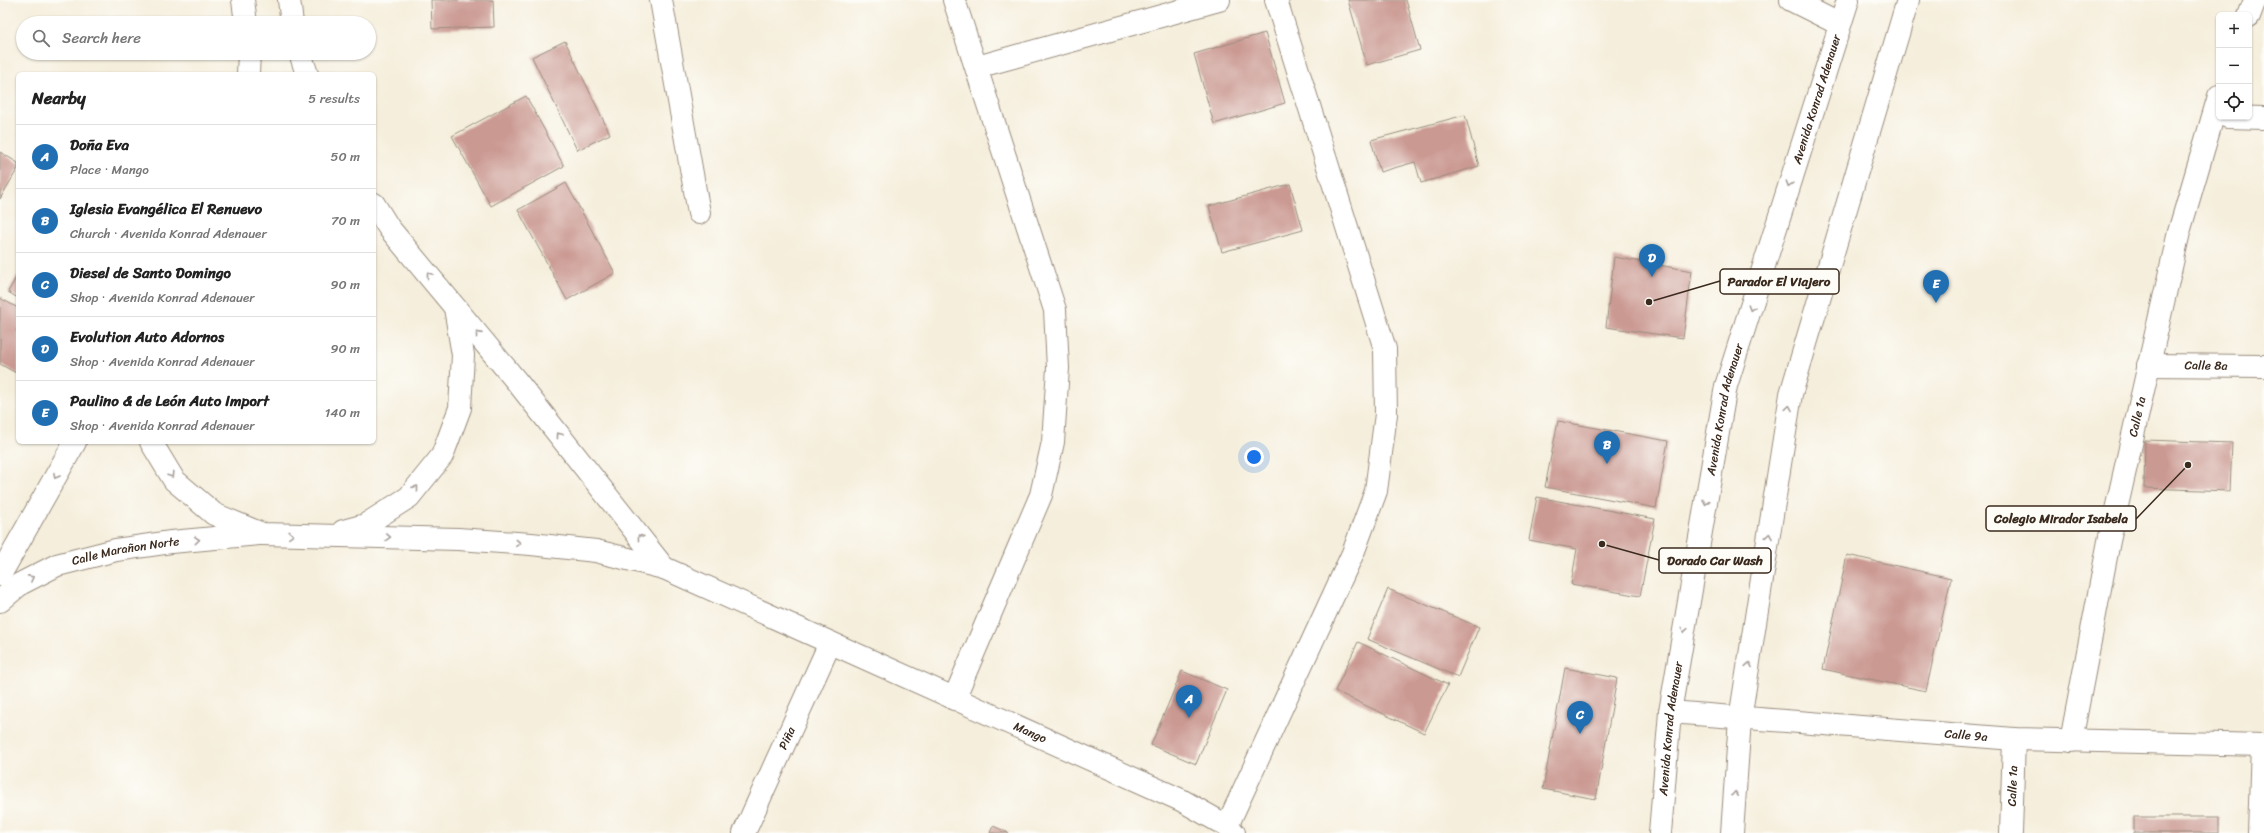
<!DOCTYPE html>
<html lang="en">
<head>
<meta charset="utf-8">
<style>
  body { margin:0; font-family:Sriracha,sans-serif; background:#f6f6f6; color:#222 }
  .controls { position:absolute; right:12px; top:12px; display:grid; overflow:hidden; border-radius:6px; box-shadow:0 1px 3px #0004 }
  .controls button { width:36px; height:36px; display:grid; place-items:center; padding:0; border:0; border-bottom:1px solid #e0e0e0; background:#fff; color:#222; font:20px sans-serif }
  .you { position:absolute; left:1254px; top:457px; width:14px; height:14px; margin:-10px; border:3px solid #fff; border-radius:50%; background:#1a73e8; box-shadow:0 0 0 6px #1a73e833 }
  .badge { display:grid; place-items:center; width:26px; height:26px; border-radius:50%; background:#1f6fb2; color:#fff; font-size:13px; font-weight:700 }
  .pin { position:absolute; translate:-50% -33px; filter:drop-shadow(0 1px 2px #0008) }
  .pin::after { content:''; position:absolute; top:21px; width:14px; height:12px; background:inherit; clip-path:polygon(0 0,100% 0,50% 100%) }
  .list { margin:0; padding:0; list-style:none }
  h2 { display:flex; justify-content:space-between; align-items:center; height:52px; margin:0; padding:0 16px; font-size:17px }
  h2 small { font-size:13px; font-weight:400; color:#767676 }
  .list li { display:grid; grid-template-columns:26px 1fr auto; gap:12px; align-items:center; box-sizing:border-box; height:64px; padding:0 16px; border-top:1px solid #e0e0e0 }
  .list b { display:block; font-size:15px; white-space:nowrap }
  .list p { margin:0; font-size:13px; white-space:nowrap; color:#767676 }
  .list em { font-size:13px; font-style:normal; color:#767676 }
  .icon { flex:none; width:22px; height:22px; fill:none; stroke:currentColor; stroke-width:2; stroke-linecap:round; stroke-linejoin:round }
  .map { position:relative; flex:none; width:2264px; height:833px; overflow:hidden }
  .search { position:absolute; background:#fff; box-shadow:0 1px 3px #0004; left:16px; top:16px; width:360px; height:44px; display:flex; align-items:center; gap:10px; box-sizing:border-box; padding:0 14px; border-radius:22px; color:#767676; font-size:15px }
  .panel { position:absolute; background:#fff; box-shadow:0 1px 3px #0004; left:16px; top:72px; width:360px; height:372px; border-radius:6px }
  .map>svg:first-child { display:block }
  .building { fill:#ca9992 }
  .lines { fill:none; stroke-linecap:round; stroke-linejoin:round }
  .minor-casing { stroke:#988c7d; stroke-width:24 }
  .primary-casing { stroke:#988c7d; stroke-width:24 }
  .minor { stroke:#fff; stroke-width:22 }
  .primary { stroke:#fff; stroke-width:22 }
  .oneway { stroke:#a79f9a }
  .labels { text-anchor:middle; stroke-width:3.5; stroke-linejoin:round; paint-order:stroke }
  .street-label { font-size:12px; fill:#3b2a1e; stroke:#fdfcf7 }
  .leader { fill:none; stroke:#3b2a1e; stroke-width:1.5 }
  .callout-dot { fill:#3b2a1e; stroke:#fdfcf7; stroke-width:1.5 }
  .callout { fill:#fdfcf7; stroke:#3b2a1e; stroke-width:1.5 }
  .callout-label { font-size:13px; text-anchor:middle; font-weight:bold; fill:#3b2a1e }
</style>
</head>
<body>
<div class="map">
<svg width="2264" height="833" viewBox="0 0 2264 833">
  <rect width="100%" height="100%" fill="#fdfcf7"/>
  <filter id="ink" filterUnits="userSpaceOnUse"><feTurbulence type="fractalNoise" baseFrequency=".025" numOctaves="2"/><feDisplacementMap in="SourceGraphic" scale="8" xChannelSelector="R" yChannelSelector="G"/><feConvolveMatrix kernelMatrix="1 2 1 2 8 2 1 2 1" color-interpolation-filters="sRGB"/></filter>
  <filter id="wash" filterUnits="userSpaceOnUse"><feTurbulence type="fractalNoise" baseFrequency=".012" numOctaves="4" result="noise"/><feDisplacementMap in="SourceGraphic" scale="16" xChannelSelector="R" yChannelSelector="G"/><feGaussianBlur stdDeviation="0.9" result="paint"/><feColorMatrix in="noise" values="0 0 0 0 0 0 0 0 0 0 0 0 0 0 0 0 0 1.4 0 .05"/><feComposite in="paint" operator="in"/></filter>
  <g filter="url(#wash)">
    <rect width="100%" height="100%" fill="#f5eedc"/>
    <g id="blocks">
      <g class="building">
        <polygon points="431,0 493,0 494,27 432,29"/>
        <polygon points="1348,0 1406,0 1420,50 1367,65"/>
        <polygon points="1265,33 1285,103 1214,124 1194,54"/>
        <polygon points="565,41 610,134 577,150 532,57"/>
        <polygon points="526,96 564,166 491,206 452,136"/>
        <polygon points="1465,115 1479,166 1421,183 1415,162 1380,172 1371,140"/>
        <polygon points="0,152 18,163 18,168 0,199"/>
        <polygon points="566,183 615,273 567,300 518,210"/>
        <polygon points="1290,184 1303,230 1222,252 1209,206"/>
        <polygon points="1614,257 1692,271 1683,338 1606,327"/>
        <polygon points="18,274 18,298 8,292"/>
        <polygon points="0,298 18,308 18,374 0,364"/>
        <polygon points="1558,421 1668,441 1656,508 1545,487"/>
        <polygon points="2145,440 2232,443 2230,491 2144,488"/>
        <polygon points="1537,497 1655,519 1640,596 1571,584 1577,549 1529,540"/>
        <polygon points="1847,555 1951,578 1926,691 1823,669"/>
        <polygon points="1388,589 1479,627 1458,677 1367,639"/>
        <polygon points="1358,642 1448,685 1424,733 1335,691"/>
        <polygon points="1565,668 1617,678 1596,799 1543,789"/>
        <polygon points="1182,671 1227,690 1196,764 1151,745"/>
        <rect x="2134" y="817" width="85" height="16"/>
        <polygon points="993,826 1009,833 990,833"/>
      </g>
    </g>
  </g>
  <g filter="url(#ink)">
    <use href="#blocks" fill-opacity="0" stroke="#988c7d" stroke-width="1"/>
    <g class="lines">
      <defs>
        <g id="minor">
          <polyline points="243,0 246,23"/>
          <polyline points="289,0 292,23"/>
          <polyline points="661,0 699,213"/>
          <polyline points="954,0 1055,310 1058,368 1053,442 1041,495 954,699"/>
          <polyline points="1791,0 1839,24"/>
          <polyline points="2249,16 2255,0"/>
          <polyline points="300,53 307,74"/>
          <polyline points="977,67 1219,0"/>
          <polyline points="248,74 249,53"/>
          <polyline points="2228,117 2264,118"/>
          <polyline points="374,204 389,228 518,383 664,568"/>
          <path id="s1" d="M2148 365 2264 366"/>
          <path id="s2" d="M151 442 174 480 214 514 262 534 458 539 531 544 596 551 664 568 1181 800 1227 826 1234 833"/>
          <polyline points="343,531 365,525 409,497 442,456 460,408 463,355 455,308"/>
          <polyline points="0,575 75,442"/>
          <path id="s3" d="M0 601 20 584 57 565 116 550 171 542 259 534"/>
          <path id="s4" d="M1670 712 2014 739 2264 745"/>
          <path id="s5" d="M2071 741 2109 541 2179 232 2219 96"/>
          <polyline points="1227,826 1353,553 1376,491 1386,414 1385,349 1276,0"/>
          <path id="s6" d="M744 833 830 643"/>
          <path id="s7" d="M2011 833 2014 739"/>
          <polyline points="2259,833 2262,745"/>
        </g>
        <g id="primary">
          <path id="s8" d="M1660 833 1670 712 1726 386 1848 0"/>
          <polyline points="1732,833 1740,719 1791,394 1908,0"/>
        </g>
      </defs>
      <use href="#minor" class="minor-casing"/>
      <use href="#primary" class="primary-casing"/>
      <use href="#minor" class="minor"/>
      <use href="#primary" class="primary"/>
    </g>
    <defs><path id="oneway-chevron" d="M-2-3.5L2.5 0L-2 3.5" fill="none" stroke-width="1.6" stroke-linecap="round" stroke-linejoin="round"/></defs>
    <g class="oneway">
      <use href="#oneway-chevron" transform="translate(1789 184) rotate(107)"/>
      <use href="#oneway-chevron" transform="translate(429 275) rotate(-130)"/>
      <use href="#oneway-chevron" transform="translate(1751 308) rotate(107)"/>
      <use href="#oneway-chevron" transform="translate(478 334) rotate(-129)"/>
      <use href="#oneway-chevron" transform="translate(1789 408) rotate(-81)"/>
      <use href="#oneway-chevron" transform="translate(559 435) rotate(-128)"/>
      <use href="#oneway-chevron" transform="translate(171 475) rotate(57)"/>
      <use href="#oneway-chevron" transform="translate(56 476) rotate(119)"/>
      <use href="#oneway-chevron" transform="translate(416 488) rotate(-51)"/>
      <use href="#oneway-chevron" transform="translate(1706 502) rotate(100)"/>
      <use href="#oneway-chevron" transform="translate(291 535) rotate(2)"/>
      <use href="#oneway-chevron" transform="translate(1769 536) rotate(-81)"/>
      <use href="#oneway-chevron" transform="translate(388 537) rotate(1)"/>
      <use href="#oneway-chevron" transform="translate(640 537) rotate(-128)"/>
      <use href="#oneway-chevron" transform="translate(197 540) rotate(-5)"/>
      <use href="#oneway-chevron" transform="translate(518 543) rotate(4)"/>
      <use href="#oneway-chevron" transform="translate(31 578) rotate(-28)"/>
      <use href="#oneway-chevron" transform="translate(1684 630) rotate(100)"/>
      <use href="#oneway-chevron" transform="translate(1749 665) rotate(-81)"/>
      <use href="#oneway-chevron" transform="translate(1735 794) rotate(-86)"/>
    </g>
  </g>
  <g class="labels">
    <g class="street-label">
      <text dy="4" stroke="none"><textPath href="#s8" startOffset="753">Avenida Konrad Adenauer</textPath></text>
      <text dy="4" stroke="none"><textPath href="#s1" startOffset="58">Calle 8a</textPath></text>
      <text dy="4" stroke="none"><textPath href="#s8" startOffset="429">Avenida Konrad Adenauer</textPath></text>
      <text dy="4" stroke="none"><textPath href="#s5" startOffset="331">Calle 1a</textPath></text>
      <text dy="4" stroke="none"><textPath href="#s3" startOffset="138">Calle Marañon Norte</textPath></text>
      <text dy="4" stroke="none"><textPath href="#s8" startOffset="105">Avenida Konrad Adenauer</textPath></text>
      <text dy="4" stroke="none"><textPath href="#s2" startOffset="955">Mango</textPath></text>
      <text dy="4" stroke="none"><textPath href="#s4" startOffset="297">Calle 9a</textPath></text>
      <text dy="4" stroke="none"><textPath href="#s6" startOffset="104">Piña</textPath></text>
      <text dy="4" stroke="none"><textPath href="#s7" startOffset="47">Calle 1a</textPath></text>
    </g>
  </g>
  <path class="leader" d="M1649 302L1720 281M2188 465L2136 519M1602 544L1659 560"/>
  <g class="callout-dot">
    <circle cx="1649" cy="302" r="4"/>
    <circle cx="2188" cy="465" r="4"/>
    <circle cx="1602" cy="544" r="4"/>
  </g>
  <g class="callout">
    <rect x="1720" y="269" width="119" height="25" rx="4"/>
    <rect x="1986" y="506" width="150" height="25" rx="4"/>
    <rect x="1659" y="548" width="112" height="25" rx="4"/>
  </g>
  <g class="callout-label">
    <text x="1779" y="286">Parador El Viajero</text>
    <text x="2061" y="523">Colegio Mirador Isabela</text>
    <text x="1715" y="565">Dorado Car Wash</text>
  </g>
</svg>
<div class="controls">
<button>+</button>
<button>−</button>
<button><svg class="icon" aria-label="locate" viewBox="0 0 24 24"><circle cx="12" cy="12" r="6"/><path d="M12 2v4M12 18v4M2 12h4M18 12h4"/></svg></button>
</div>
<div class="you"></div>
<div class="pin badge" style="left:1189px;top:718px">A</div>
<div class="pin badge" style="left:1607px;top:464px">B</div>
<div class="pin badge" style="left:1580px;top:734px">C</div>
<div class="pin badge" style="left:1652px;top:277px">D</div>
<div class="pin badge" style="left:1936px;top:303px">E</div>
<div class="search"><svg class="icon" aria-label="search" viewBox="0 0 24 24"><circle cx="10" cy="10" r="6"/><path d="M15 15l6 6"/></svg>Search here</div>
<section class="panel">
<h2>Nearby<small>5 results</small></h2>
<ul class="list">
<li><span class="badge">A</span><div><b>Doña Eva</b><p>Place · Mango</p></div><em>50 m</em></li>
<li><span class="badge">B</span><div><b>Iglesia Evangélica El Renuevo</b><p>Church · Avenida Konrad Adenauer</p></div><em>70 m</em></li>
<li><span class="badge">C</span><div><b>Diesel de Santo Domingo</b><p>Shop · Avenida Konrad Adenauer</p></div><em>90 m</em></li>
<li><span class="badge">D</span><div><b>Evolution Auto Adornos</b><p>Shop · Avenida Konrad Adenauer</p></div><em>90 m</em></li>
<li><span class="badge">E</span><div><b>Paulino &amp; de León Auto Import</b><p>Shop · Avenida Konrad Adenauer</p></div><em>140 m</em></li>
</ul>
</section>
</div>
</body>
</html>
